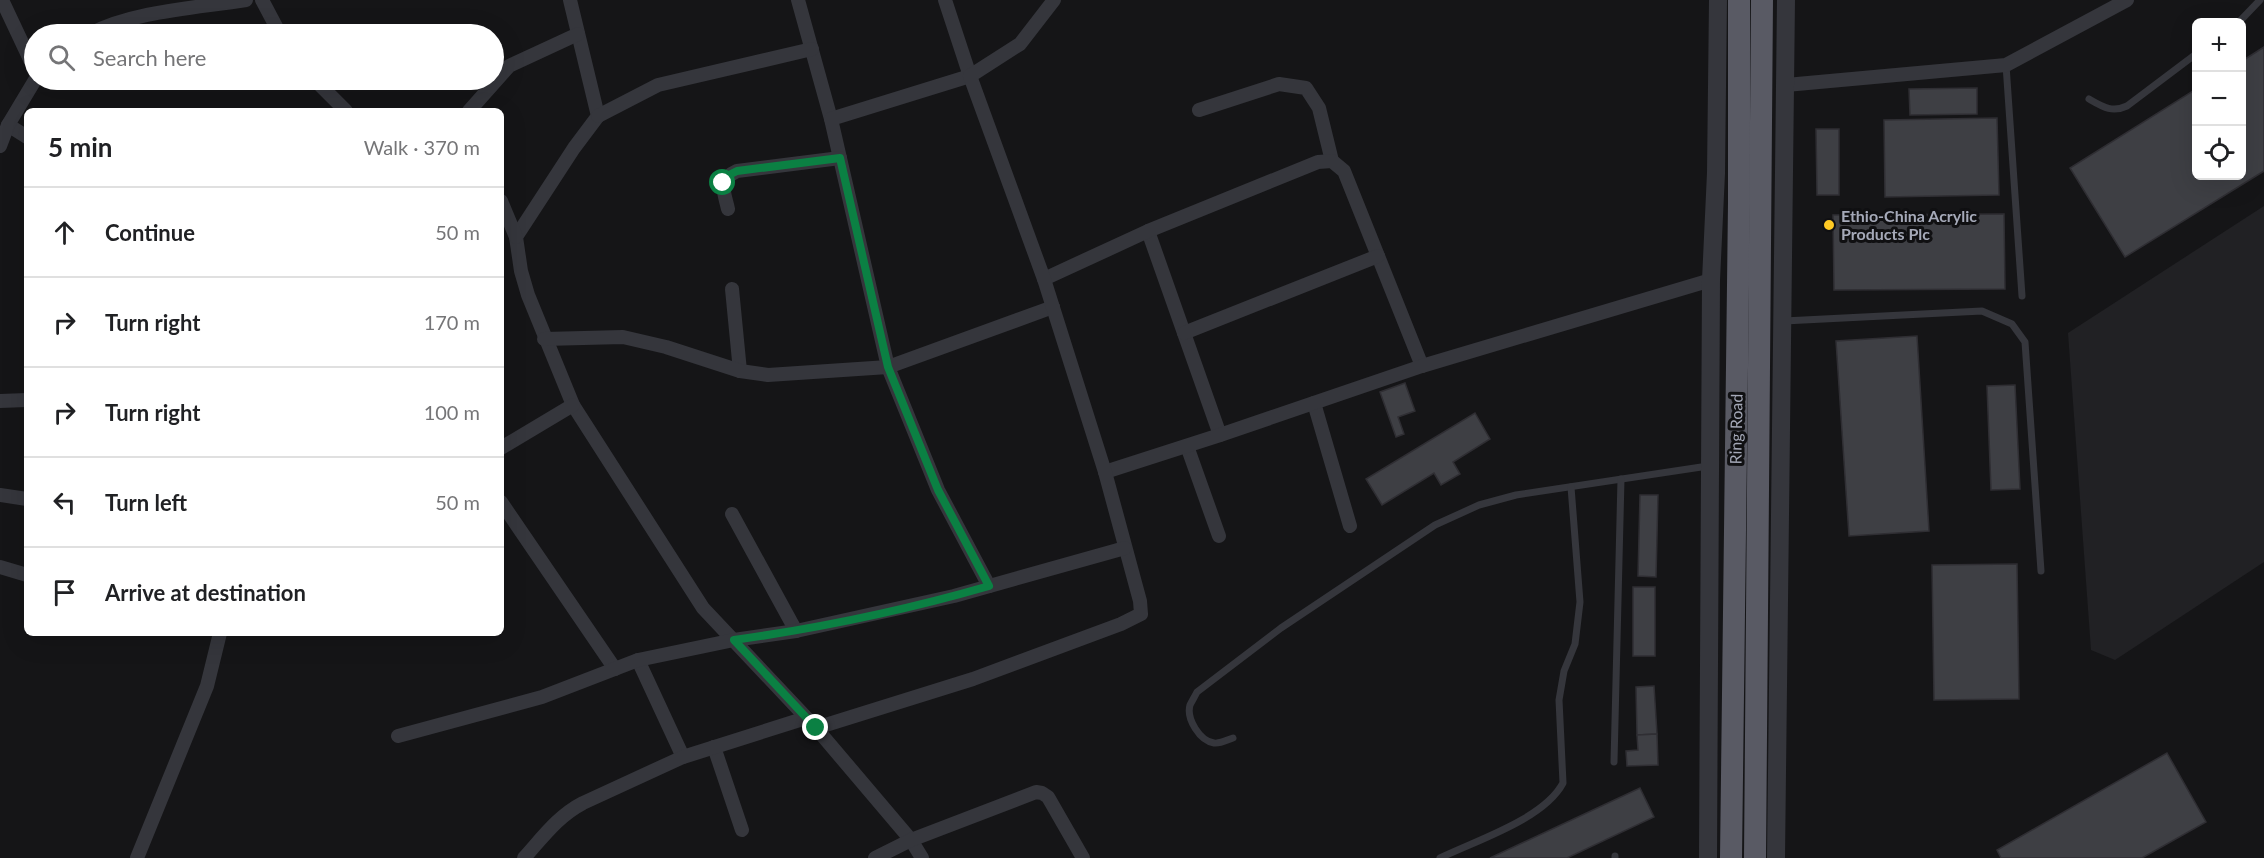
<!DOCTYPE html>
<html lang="en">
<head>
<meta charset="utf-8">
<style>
  body { margin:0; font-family:Lato,sans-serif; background:#f2f2f2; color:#202124 }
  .controls { position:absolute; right:18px; top:18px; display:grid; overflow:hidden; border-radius:9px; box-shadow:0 6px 24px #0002 }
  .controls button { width:54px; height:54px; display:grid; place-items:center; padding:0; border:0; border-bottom:2px solid #e0e0e0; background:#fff; color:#202124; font:30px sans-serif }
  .stop { position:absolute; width:18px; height:18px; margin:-14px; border:4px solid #0b8043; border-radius:50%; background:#fff }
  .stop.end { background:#0b8043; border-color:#fff; box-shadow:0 2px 6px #0008 }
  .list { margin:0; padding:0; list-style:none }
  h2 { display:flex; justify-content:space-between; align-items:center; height:78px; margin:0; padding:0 24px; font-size:26px }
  h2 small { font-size:20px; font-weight:400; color:#757577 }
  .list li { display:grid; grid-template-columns:39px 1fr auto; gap:18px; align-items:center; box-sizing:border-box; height:90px; padding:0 24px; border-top:2px solid #e0e0e0 }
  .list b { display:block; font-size:22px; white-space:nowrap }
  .list em { font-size:20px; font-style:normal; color:#757577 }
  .icon { flex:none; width:33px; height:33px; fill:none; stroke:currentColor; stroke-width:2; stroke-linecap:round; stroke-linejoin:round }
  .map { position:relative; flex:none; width:2264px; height:858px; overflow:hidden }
  .search { position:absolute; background:#fff; box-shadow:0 6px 24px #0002; left:24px; top:24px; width:480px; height:66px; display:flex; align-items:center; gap:15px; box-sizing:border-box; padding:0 21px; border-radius:33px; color:#757577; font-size:22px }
  .panel { position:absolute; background:#fff; box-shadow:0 6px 24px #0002; left:24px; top:108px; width:480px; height:528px; border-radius:9px }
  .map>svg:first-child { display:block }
  .built { fill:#212124 }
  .building { fill:#3e3f44; stroke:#2f2e33; stroke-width:1.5 }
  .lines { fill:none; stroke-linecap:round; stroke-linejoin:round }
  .service { stroke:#35363c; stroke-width:7 }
  .minor { stroke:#35363c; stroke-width:14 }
  .tertiary { stroke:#35363c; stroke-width:18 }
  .trunk { stroke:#595a64; stroke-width:22 }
  .route { stroke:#0b8043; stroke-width:8 }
  .poi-dot { fill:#ffca24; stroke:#101012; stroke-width:2 }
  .labels { text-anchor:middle; stroke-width:6; stroke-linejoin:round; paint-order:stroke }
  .poi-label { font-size:16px; font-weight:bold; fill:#a5a9b8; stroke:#101012; text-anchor:start }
  .street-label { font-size:16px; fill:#a5a9b8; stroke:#101012 }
</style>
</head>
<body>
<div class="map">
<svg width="2264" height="858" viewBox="0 0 2264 858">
  <rect width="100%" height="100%" fill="#151517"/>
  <polygon class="built" points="2264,206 2264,562 2115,660 2091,650 2068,333"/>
  <g class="building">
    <polygon points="2264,47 2264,171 2125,257 2070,168 2196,89 2196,176 2242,176 2242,61"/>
    <polygon points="1977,88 1977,114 1910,115 1909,89"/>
    <polygon points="1997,118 1999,195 1885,197 1884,120"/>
    <polygon points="1816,129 1839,129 1839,195 1817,195"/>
    <polygon points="2004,214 2005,289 1834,290 1833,215"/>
    <polygon points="1917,336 1929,531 1849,536 1836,341"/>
    <polygon points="1405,383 1415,411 1398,417 1404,434 1396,437 1380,392"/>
    <polygon points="2015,385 2020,489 1991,490 1987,386"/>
    <polygon points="1475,413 1490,439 1453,462 1460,474 1441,485 1434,473 1382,505 1366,479"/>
    <polygon points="1640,495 1658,495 1656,577 1638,576"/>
    <polygon points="2017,564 2019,699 1934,700 1932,565"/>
    <rect x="1633" y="587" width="22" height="69"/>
    <polygon points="1654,686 1657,734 1637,735 1636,687"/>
    <polygon points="1657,734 1658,765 1627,766 1626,751 1638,750 1637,735"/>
    <polygon points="2167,753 2206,822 2142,858 2001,858 1997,850"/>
    <polygon points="1640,788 1654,817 1567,858 1490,858"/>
  </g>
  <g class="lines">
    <g class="service">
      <polyline points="2239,22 2260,0"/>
      <polyline points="2006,65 2022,296"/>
      <path d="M2089 99C2103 107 2112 113 2127 106L2196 54"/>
      <polyline points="1784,321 1982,311 2012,324 2025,342 2041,571"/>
      <path d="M1233 738C1227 740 1220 744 1214 743 1200 741 1186 719 1190 705 1192 701 1195 696 1197 692L1281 628 1435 525 1479 505 1516 495 1708 466"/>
      <polyline points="1614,762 1621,479"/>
      <polyline points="1615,856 1615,858"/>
      <path d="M1440 858C1477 840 1544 819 1563 783L1559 700 1564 671 1575 644 1580 602 1571 487"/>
    </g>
    <g class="minor">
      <polyline points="2,0 34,68"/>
      <polyline points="262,0 280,34"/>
      <polyline points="570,0 598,116 574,148 516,237 521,271 528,295 573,405 703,608 816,728 911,840 922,858"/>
      <polyline points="798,0 831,119"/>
      <polyline points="945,0 970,76 831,119 888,367 938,490 989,586"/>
      <path d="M90 34C134 11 197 8 246 0"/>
      <polyline points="315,80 346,111"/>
      <polyline points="1786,85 2006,65 2127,0"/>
      <polyline points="1199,110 1279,84 1306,88 1319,108 1332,161"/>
      <polyline points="469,111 509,66 578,34"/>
      <polyline points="598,116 658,85 812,49"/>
      <polyline points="8,125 27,137"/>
      <polyline points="0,146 8,125 35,80"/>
      <polyline points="501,201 516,237"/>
      <path d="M728 209C724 191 717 180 737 171L840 158"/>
      <polyline points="1148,231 1220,435"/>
      <polyline points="1044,279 1148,231 1318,162 1332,161 1344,171 1422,366"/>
      <polyline points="732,289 740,371"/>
      <polyline points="1184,333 1378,256"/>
      <polyline points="544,339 623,337 666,347 740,371 768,375 888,367 1053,307"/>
      <polyline points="0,401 27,400"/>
      <polyline points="1314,403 1350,526"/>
      <polyline points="1187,446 1219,536"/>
      <polyline points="501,448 573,405"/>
      <polyline points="1105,472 1220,435 1422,366 1711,280"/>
      <polyline points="0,495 27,499"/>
      <polyline points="501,502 615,669"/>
      <polyline points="732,514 796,631"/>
      <polyline points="0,567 27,575"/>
      <polyline points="638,660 683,757"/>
      <polyline points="816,728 973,679 1121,624 1141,614 1140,601 1105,472 1044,279 970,76 1020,44 1054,0"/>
      <polyline points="398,736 542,697 638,660 734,640 796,631 954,596 1125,548"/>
      <polyline points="714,747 742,830"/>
      <polyline points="137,858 207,686 220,633"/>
      <path d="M524 858C543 837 558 816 583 803L683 757 806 718"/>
      <polyline points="875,858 911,840 1036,792 1042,793 1048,797 1083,858"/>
    </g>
    <g class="tertiary">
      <polyline points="1708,858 1711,280 1716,173 1718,0"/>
      <polyline points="1776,858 1786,0"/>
    </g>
    <g class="trunk">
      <polyline points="1731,858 1739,203 1739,0"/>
      <polyline points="1755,858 1762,0"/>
    </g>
  </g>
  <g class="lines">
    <path class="route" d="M723 183 727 176 737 171 840 158 888 367 938 490 989 586C906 610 820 628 734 640L816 728"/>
  </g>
  <circle class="poi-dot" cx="1829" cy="225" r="6"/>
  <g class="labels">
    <g class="poi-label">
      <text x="1841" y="222">Ethio-China Acrylic<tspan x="1841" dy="18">Products Plc</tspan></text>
    </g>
    <g class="street-label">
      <text transform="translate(1736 429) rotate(-89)" y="6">Ring Road</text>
    </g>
  </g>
</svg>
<div class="controls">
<button>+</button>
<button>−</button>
<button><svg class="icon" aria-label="locate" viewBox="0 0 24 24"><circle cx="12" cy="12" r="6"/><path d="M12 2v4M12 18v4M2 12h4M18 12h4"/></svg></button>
</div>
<div class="stop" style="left:723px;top:183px"></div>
<div class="stop end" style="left:816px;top:728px"></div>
<div class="search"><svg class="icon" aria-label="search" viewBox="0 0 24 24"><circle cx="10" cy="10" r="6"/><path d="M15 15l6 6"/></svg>Search here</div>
<section class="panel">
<h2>5 min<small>Walk · 370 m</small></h2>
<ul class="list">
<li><svg class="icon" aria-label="ahead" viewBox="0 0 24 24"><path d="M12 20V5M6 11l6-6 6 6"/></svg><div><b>Continue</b></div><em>50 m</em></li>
<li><svg class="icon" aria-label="right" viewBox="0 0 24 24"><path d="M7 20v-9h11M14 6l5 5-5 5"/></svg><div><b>Turn right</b></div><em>170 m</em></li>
<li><svg class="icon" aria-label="right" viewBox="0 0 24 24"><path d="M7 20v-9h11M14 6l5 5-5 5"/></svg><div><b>Turn right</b></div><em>100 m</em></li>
<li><svg class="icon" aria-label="left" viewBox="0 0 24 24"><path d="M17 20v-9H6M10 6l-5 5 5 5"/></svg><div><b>Turn left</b></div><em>50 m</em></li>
<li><svg class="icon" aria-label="arrive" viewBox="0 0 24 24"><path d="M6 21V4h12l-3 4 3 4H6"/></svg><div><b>Arrive at destination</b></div></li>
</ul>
</section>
</div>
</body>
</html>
